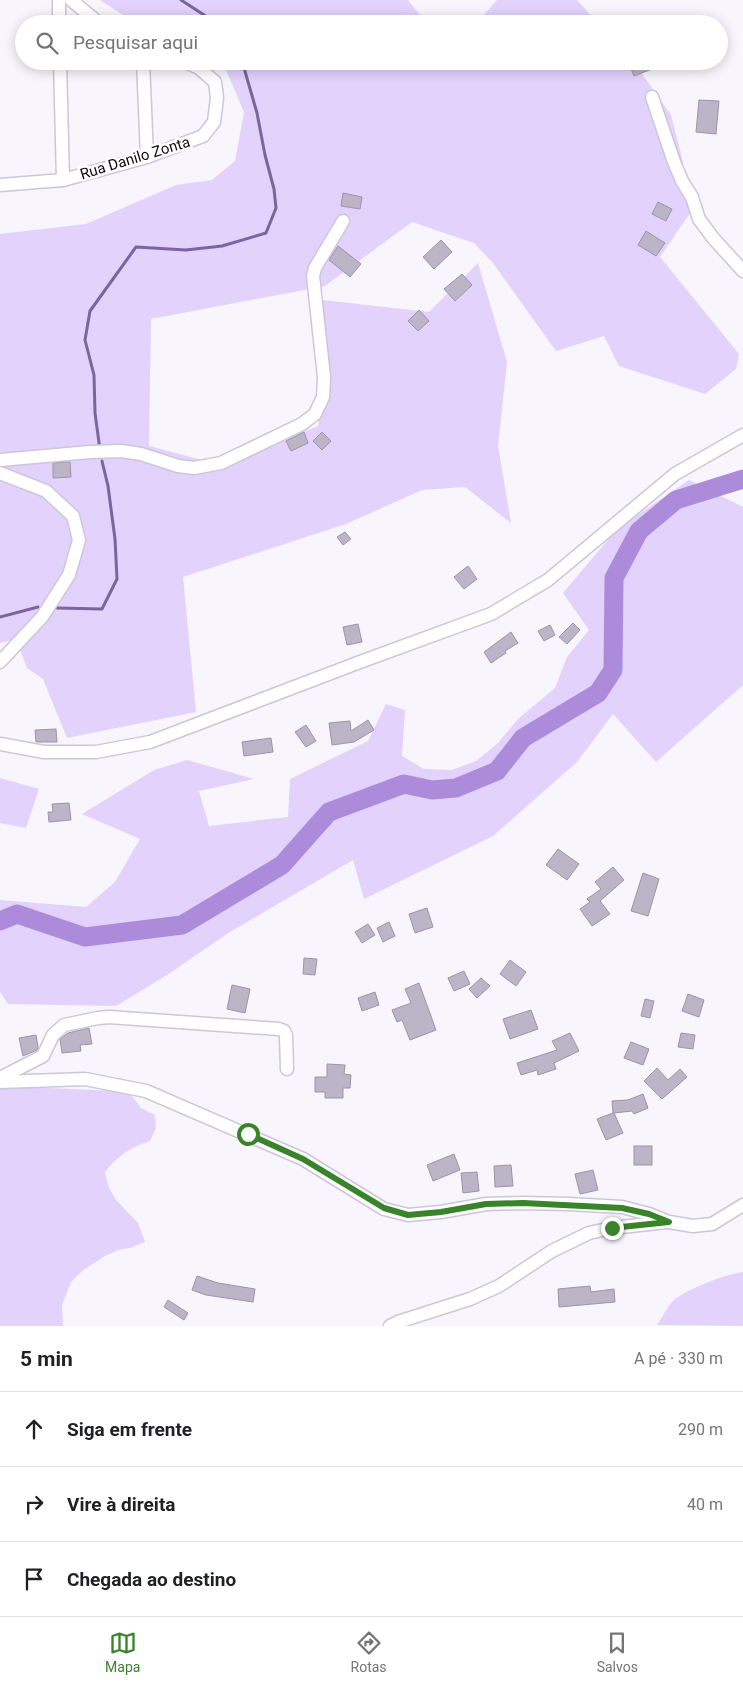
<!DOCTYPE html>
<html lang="pt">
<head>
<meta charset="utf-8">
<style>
  body { margin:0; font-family:Roboto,sans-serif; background:#f6f6f6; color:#202124 }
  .stop { position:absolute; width:15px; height:15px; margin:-11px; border:4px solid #39832b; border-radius:50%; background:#fff }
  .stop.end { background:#39832b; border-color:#fff; box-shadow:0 1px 5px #0008 }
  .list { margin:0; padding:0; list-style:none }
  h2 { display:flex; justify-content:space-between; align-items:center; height:65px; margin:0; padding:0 20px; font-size:21px }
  h2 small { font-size:16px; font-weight:400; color:#757577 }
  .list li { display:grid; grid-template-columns:32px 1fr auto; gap:15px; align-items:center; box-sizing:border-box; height:75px; padding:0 20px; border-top:1px solid #e0e0e0 }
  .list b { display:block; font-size:19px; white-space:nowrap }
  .list em { font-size:16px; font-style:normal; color:#757577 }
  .icon { flex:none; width:28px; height:28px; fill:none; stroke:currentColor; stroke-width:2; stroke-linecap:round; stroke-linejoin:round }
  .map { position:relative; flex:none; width:743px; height:1326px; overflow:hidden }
  .search { position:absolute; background:#fff; box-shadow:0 2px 12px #0003; left:15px; right:15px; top:15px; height:55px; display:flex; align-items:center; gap:12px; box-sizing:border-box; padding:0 18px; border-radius:28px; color:#757577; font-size:19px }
  .sheet { height:290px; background:#fff }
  nav { display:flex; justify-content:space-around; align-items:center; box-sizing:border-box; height:70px; border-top:1px solid #e0e0e0; background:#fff; font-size:14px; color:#757577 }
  nav a { display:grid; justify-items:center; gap:2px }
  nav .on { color:#39832b }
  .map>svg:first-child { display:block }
  .green { fill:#e2d2fc }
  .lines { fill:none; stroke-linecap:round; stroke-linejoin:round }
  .stream { stroke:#7c659e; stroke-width:3 }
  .river { stroke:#ac8cda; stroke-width:19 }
  .building { fill:#bcb5c8; stroke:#9c95a7 }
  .minor-casing { stroke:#cdc6d9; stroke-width:15 }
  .minor { stroke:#fff; stroke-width:12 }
  .route { stroke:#39832b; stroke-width:6 }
  .labels { text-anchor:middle; stroke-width:5; stroke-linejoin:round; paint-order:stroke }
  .street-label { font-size:15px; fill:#0d0b11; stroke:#fff }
</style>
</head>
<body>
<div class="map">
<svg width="743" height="1326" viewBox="0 0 743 1326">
  <rect width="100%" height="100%" fill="#f8f5fd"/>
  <g class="green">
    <polygon points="100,0 408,0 418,13 431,24 137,24"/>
    <polygon points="497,0 577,0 599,24 476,24"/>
    <polygon points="220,61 633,61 671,115 682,158 690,213 660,257 739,354 736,369 705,394 619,366 604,336 556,351 493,263 474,243 412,222 325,286 151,319 149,446 221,465 318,426 323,389 314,345 314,299 429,312 478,263 507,362 498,446 511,523 465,487 422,490 346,524 183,577 196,712 67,738 43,679 27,668 16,639 0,643 0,234 86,224 176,185 212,180 235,161 244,112 223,63"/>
    <polygon points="689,480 743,507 743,685 656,762 613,714 577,762 493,836 364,899 353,860 230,932 167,975 116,1006 8,1004 0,992 0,900 86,907 115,882 140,839 82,814 154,770 187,760 254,779 199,791 209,826 288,817 290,779 368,741 386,704 405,710 402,756 424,769 452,770 476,761 498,743 518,719 555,688 567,657 589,630 563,593 618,528"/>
    <polygon points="0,778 39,789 26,828 0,823"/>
    <path d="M26 1087 117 1091 132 1096 141 1108 155 1115 156 1128 150 1141C131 1147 116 1157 105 1172L109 1188 116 1200 138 1223 145 1242 130 1248 118 1250 105 1256 82 1271 71 1282 62 1305 63 1326H0V1089Z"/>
    <path d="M743 1272V1326L657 1325C662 1318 666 1309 672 1302 682 1291 728 1273 743 1272Z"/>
  </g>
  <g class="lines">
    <g class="stream">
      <polyline points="181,0 218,24"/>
      <polyline points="100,450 95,413 94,375 85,340 90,311 136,247 186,250 222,246 266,233 276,208 274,189 265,155 257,113 242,61"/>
      <polyline points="57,608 102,609 117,579 115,539 108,486 102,461"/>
      <polyline points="0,617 38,607"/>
    </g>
    <polyline class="river" points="0,921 17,914 85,937 182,925 282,865 329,812 404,784 432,790 456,788 497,771 523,738 598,693 613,670 614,578 639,531 676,500 743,479"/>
  </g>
  <g class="building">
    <polygon points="628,61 670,61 670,62 634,76"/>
    <polygon points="699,100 719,101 716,134 696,132"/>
    <polygon points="343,193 362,197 360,209 341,206"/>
    <polygon points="658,202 672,209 666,221 652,214"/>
    <polygon points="646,231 665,243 656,256 638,245"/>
    <polygon points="441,240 452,252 434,269 423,257"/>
    <polygon points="338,246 361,264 350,277 329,260"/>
    <polygon points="462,274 472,285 455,301 444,289"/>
    <polygon points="419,310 429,321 418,331 408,321"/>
    <polygon points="304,432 308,443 291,451 286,441"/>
    <polygon points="322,432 331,441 322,450 313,441"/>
    <polygon points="64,462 70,462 71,477 53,478 53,463"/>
    <polygon points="345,532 351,539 343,545 337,537"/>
    <polygon points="468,566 477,579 464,589 454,577"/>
    <polygon points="573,623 580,630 567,644 559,637"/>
    <polygon points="358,624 362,642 347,645 343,627"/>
    <polygon points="550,625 555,635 544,641 538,631"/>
    <polygon points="511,632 518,643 505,651 506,653 491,663 484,652"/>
    <polygon points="368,720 374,730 354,742 332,745 329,723 350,721 351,731"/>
    <polygon points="306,725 316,741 306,747 295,732"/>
    <polygon points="56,729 57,742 36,742 35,730"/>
    <polygon points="271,738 273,752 244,756 242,742"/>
    <polygon points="69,803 71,820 49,822 48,812 53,812 52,804"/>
    <polygon points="558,849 579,864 567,880 546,865"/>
    <polygon points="613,867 624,880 600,901 610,914 592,926 580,909 590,902 587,899 601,889 595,882"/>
    <polygon points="643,873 659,879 648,916 631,911"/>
    <polygon points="427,908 433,927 415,933 409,914"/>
    <polygon points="389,922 395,936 383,942 377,928"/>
    <polygon points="368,924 375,935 362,943 355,932"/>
    <polygon points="304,958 317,959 315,975 303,974"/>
    <polygon points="510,960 526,972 516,986 500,974"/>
    <polygon points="464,971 470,984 454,991 448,978"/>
    <polygon points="481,978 490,986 477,998 469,989"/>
    <polygon points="419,983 436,1030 410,1040 402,1020 397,1022 392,1010 411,1003 405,989"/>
    <polygon points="232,985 250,989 245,1013 227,1009"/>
    <polygon points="375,992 379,1005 362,1011 358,998"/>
    <polygon points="688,994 704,1000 699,1017 682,1011"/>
    <polygon points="645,999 654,1001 650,1018 641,1016"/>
    <polygon points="531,1010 538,1029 510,1039 503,1019"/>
    <polygon points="89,1028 92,1044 80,1045 81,1051 62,1053 60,1039 68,1033"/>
    <polygon points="570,1033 579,1051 554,1063 556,1069 538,1075 537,1070 521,1075 517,1063 557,1050 552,1041"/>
    <polygon points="681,1033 695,1035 693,1049 678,1047"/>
    <polygon points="36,1035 38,1047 37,1050 23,1056 19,1038"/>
    <polygon points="631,1042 649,1049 643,1065 624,1058"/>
    <polygon points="327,1064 345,1065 344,1074 351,1075 350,1088 343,1088 343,1098 325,1098 325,1092 315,1092 315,1077 327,1077"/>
    <polygon points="657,1068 668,1080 680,1069 687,1077 662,1099 644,1081"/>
    <polygon points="643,1094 648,1108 634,1114 632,1111 614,1113 623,1133 606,1140 597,1119 613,1113 612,1101 628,1100"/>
    <rect x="634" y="1146" width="18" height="19"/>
    <polygon points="454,1154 460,1170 433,1181 427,1165"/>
    <polygon points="511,1165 513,1186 495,1187 494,1166"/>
    <polygon points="593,1170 598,1190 580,1194 575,1174"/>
    <polygon points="477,1172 479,1191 463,1193 461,1173"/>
    <polygon points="197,1276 218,1283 255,1289 253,1302 206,1295 192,1290"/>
    <polygon points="590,1286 591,1292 614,1289 615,1302 559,1307 558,1289"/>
    <polygon points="168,1300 188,1313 184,1320 164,1307"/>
  </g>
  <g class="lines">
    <defs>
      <g id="minor">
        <polyline points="59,0 59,24"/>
        <polyline points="71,0 100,24"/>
        <polyline points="60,61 63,180"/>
        <polyline points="143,61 147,157"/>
        <polyline points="652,97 674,162 682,181 692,197 699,219 713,238 743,271"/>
        <polyline points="0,185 63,180 147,157 203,136 214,122 217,98 215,82 199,68 183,61"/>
        <polyline points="0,460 90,452 121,451 141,454 178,466 194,468 221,463 302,424 315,414 323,397 324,377 313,276 315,268 343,221"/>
        <polyline points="0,473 46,491 73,516 79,540 69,575 42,617 0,662"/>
        <polyline points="0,744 44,752 96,752 150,742 360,662 491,614 548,580 675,474 743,435"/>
        <polyline points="0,1078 43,1056 53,1035 64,1025 98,1018 109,1017 279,1029 284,1031 286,1035 287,1069"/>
        <polyline points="0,1082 85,1079 146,1091 303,1159 384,1209 408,1215 441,1212 486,1204 523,1203 569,1204 622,1207 649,1214 669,1222 693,1226 712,1224 743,1205"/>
        <polyline points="390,1326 398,1322 470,1299 499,1286 552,1251 589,1233 612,1228 667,1222"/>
      </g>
    </defs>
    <use href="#minor" class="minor-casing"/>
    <use href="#minor" class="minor"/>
  </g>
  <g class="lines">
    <polyline class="route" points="248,1134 303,1159 384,1208 408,1215 441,1212 486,1204 523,1203 622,1208 649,1214 669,1222 612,1228"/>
  </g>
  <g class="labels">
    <g class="street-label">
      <text transform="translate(135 158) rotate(-17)" y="5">Rua Danilo Zonta</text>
    </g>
  </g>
</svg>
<div class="stop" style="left:248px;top:1134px"></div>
<div class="stop end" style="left:612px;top:1228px"></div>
<div class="search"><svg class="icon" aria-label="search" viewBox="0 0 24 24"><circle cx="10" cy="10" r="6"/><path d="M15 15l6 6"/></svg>Pesquisar aqui</div>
</div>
<section class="sheet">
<h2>5 min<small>A pé · 330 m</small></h2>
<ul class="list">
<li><svg class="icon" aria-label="ahead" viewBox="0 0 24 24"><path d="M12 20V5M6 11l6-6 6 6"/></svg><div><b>Siga em frente</b></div><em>290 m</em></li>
<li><svg class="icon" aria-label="right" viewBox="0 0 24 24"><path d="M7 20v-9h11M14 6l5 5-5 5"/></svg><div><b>Vire à direita</b></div><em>40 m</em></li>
<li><svg class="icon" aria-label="arrive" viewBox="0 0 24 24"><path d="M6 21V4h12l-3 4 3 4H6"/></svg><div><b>Chegada ao destino</b></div></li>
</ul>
</section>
<nav>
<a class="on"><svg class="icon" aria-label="map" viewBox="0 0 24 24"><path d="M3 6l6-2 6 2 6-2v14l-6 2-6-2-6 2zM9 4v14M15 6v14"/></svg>Mapa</a>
<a><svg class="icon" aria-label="directions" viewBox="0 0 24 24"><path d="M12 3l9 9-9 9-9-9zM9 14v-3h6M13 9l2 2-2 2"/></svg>Rotas</a>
<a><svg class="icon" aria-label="saved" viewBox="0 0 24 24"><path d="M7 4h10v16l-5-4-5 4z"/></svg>Salvos</a>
</nav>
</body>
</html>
